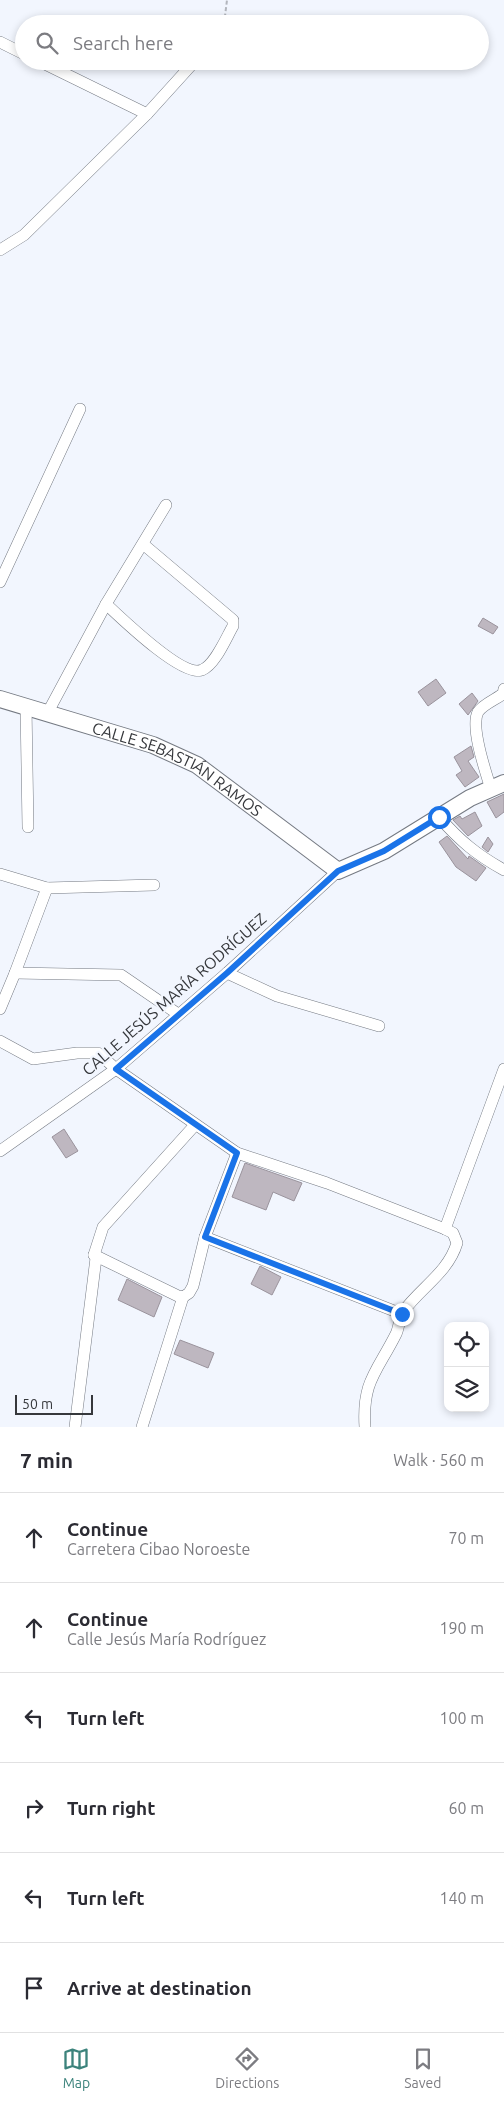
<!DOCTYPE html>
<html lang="en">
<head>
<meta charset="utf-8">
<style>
  body { margin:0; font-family:Ubuntu,sans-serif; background:#f2f2f3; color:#2b2b33 }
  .controls { position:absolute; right:15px; bottom:15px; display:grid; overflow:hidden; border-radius:10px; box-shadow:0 2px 8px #0003 }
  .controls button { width:45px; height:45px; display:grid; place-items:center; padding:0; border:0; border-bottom:1px solid #e1e1e2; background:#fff; color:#2b2b33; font:25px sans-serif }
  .scale { position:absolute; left:15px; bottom:12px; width:78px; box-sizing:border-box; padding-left:5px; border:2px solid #36383c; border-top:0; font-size:14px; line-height:18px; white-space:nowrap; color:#36383c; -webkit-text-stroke:4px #f2f6fe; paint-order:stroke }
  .stop { position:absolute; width:15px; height:15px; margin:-11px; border:4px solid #1a73e8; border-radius:50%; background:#fff }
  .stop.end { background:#1a73e8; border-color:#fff; box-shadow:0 1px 5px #0008 }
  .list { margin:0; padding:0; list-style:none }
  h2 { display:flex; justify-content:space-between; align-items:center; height:65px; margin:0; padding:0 20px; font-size:21px }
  h2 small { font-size:16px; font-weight:400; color:#7c7c81 }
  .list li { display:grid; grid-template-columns:32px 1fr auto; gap:15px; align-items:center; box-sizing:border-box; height:90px; padding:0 20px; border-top:1px solid #e1e1e2 }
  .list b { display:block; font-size:19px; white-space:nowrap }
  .list p { margin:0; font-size:16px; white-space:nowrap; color:#7c7c81 }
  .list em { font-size:16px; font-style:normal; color:#7c7c81 }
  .icon { flex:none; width:28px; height:28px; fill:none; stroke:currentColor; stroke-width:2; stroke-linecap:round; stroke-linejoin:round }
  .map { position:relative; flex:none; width:504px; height:1427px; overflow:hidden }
  .search { position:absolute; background:#fff; box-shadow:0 2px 8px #0003; left:15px; right:15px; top:15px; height:55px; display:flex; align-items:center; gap:12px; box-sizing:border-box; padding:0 18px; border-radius:28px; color:#7c7c81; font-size:19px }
  .sheet { height:605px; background:#fff }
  nav { display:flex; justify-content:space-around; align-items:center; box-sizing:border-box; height:70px; border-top:1px solid #e1e1e2; background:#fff; font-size:14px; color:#7c7c81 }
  nav a { display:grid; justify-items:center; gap:2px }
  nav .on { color:#3c837c }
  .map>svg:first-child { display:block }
  .building { fill:#beb7c0; stroke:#9a939c }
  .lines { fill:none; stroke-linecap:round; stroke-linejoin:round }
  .minor-casing { stroke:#757a83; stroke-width:12 }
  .secondary-casing { stroke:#757a83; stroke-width:18 }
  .path { stroke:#b3b6bd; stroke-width:2; stroke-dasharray:4 2.5; stroke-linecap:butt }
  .minor { stroke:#fff; stroke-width:11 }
  .secondary { stroke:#fff; stroke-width:16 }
  .route { stroke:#1a73e8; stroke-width:6 }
  .labels { text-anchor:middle; stroke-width:4.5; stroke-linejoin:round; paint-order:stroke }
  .street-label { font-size:16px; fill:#36383c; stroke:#f2f6fe }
</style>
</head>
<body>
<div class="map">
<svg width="504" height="1427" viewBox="0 0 504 1427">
  <rect width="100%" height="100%" fill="#f2f6fe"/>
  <g class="building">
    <polygon points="483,618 498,627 493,634 478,626"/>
    <polygon points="436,679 446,693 428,706 418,692"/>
    <polygon points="472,693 478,701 468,715 459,704"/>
    <polygon points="471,746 474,757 468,761 479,777 465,787 456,775 462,771 454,757"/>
    <polygon points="504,794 504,812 496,818 487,802"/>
    <polygon points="475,812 482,826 468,836 453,820 460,816 462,819"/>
    <polygon points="447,836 468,859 469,856 486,868 476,881 456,867 439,842"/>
    <polygon points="488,837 493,844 488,852 482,847"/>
    <polygon points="64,1129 78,1151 66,1158 52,1137"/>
    <polygon points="245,1163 302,1183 294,1201 273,1192 266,1210 232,1197"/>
    <polygon points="260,1266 281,1277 272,1295 251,1284"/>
    <polygon points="127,1279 162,1297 154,1317 118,1300"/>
    <polygon points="180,1340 214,1353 208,1368 174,1354"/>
  </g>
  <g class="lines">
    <defs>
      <g id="minor">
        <polyline points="0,42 24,54"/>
        <polyline points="39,61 147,114"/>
        <polyline points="0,250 24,235 147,114 195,61"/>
        <polyline points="0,582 80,409"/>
        <path d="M106 604C121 618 183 678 202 670 215 665 226 638 233 626V620L143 544"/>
        <polyline points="26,706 28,827"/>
        <polyline points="48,712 106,604 166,505"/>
        <path d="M491 789C486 773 470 727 478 712 482 705 496 699 503 694L504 689"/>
        <path d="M439 817C460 841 477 855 504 870"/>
        <polyline points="0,874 47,888 154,885"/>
        <polyline points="15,973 121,975 178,1014"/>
        <polyline points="227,973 277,996 379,1026"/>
        <polyline points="0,1009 15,973 47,888"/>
        <path d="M0 1041 33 1059 77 1053H98L116 1069 237 1153 327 1183 445 1229 453 1233 457 1243C448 1273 420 1288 403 1312 399 1319 399 1328 396 1334 377 1372 362 1381 365 1427"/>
        <polyline points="0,1151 116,1069 227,973 338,871"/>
        <polyline points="445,1229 504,1069"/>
        <polyline points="205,1237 402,1314"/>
        <polyline points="94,1255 178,1296 183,1297 189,1293 193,1286 205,1237 237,1153"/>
        <polyline points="75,1427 96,1258 94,1255 103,1227 195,1125"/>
        <polyline points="142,1427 183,1297"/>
      </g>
      <g id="secondary">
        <path id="s1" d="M0 699 153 745 197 765 338 871 384 851 470 798 504 783"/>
      </g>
    </defs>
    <use href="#minor" class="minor-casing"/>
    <use href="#secondary" class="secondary-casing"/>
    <polyline class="path" points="224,24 227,0"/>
    <use href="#minor" class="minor"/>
    <use href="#secondary" class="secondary"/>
  </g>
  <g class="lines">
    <polyline class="route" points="402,1314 205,1237 237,1153 116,1069 227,973 338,871 384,851 439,817"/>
  </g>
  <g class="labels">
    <g class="street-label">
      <text dy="6" stroke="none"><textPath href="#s1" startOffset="192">CALLE SEBASTIÁN RAMOS</textPath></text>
      <text transform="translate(174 994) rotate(-41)" y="6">CALLE JESÚS MARÍA RODRÍGUEZ</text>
    </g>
  </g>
</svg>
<div class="controls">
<button><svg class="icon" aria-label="locate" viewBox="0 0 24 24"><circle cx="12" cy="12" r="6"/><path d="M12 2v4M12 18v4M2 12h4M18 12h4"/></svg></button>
<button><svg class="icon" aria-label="layers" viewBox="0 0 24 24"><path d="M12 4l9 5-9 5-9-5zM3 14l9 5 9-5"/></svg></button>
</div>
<div class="scale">50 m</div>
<div class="stop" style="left:439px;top:817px"></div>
<div class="stop end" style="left:402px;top:1314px"></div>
<div class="search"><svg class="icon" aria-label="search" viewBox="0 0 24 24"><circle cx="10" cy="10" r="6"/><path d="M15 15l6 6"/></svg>Search here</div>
</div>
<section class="sheet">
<h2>7 min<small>Walk · 560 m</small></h2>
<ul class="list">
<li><svg class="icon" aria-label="ahead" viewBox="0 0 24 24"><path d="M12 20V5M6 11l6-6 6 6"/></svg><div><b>Continue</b><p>Carretera Cibao Noroeste</p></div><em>70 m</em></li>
<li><svg class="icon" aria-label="ahead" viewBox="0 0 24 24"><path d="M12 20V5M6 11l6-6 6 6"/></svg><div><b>Continue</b><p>Calle Jesús María Rodríguez</p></div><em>190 m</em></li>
<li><svg class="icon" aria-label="left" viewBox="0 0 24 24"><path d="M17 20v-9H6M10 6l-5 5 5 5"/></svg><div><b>Turn left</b></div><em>100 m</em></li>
<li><svg class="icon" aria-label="right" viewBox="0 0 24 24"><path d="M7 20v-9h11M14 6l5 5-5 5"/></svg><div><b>Turn right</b></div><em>60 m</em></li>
<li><svg class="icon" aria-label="left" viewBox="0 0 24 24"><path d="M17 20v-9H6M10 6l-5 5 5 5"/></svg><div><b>Turn left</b></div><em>140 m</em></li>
<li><svg class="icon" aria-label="arrive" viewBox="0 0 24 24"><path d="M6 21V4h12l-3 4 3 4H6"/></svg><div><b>Arrive at destination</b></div></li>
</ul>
</section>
<nav>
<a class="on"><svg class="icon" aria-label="map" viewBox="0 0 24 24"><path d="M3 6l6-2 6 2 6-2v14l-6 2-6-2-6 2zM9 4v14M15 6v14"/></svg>Map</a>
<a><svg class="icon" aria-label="directions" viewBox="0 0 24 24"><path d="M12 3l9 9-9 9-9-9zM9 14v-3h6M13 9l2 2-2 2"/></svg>Directions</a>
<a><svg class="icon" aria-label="saved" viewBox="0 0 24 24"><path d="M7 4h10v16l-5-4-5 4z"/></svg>Saved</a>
</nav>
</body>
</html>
